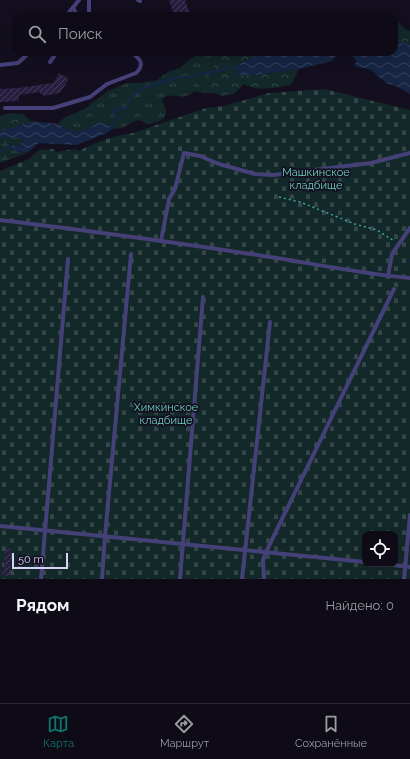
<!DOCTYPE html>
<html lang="ru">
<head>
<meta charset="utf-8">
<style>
  body { margin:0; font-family:Raleway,sans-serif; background:#171420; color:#f1f3f6 }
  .controls { position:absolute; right:12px; bottom:12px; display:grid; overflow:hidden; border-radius:8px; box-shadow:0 4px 16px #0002 }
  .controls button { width:36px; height:36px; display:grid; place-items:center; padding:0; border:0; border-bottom:1px solid #2e2b36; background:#0e0b17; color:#f1f3f6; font:20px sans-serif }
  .scale { position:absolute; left:12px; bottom:10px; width:56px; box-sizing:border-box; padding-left:4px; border:2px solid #d9d3f9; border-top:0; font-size:11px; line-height:14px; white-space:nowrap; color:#d9d3f9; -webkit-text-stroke:3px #130f1f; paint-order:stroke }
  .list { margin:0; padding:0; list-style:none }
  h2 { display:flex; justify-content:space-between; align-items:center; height:52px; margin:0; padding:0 16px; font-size:17px }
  h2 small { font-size:13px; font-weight:400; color:#9b9ba1 }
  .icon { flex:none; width:22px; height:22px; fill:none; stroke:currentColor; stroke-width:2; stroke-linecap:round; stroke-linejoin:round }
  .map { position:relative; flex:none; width:410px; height:579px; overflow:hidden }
  .search { position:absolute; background:#0e0b17; box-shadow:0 4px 16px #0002; left:12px; right:12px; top:12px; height:44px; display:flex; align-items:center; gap:10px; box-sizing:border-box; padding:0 14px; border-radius:12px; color:#9b9ba1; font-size:15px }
  .sheet { height:124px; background:#0e0b17 }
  nav { display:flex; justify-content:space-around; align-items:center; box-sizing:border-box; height:56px; border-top:1px solid #2e2b36; background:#0e0b17; font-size:11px; color:#9b9ba1 }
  nav a { display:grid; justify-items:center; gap:2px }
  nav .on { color:#0f766e }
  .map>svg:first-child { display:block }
  .grass { fill:url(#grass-tufts) }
  .forest { fill:url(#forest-crowns) }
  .wetland { fill:url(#wetland-marsh) }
  .cemetery { fill:url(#cemetery-stones); fill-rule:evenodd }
  .water { fill:url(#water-waves) }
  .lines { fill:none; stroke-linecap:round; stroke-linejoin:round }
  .stream { stroke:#152543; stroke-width:2.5 }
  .building { fill:url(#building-hatch) }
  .path { stroke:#3da4a2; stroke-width:1.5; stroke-dasharray:2 3; stroke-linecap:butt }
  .lane { stroke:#454078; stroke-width:4 }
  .labels { text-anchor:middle; stroke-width:3.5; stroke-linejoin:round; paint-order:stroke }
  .park-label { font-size:11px; fill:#69d0ba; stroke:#130f1f }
</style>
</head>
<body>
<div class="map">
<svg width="410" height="579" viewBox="0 0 410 579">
  <defs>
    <pattern id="grass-tufts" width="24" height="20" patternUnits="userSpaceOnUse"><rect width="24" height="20" fill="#132828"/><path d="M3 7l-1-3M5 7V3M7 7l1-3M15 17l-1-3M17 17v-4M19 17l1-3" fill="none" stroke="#354648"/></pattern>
    <pattern id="forest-crowns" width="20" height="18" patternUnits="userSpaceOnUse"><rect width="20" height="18" fill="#132828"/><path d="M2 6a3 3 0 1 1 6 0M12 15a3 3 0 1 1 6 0" fill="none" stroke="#354648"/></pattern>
    <pattern id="wetland-marsh" width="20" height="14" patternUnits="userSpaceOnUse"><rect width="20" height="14" fill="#132828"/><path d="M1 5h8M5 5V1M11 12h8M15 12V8" fill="none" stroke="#354648"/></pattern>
    <pattern id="cemetery-stones" width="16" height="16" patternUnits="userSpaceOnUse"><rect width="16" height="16" fill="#132828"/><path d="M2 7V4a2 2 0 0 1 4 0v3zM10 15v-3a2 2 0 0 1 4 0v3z" fill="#354648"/></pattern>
    <pattern id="water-waves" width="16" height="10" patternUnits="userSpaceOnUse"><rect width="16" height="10" fill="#152543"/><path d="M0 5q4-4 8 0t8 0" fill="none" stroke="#36445f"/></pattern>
    <pattern id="building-hatch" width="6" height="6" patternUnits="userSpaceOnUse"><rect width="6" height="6" fill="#261e3e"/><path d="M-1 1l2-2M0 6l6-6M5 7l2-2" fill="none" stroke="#453e5b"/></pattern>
  </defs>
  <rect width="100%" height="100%" fill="#130f1f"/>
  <path class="grass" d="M200 52H207L211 56 214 67 208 77 198 82 203 93 194 91C183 103 173 90 162 99 163 104 166 108 166 112 167 121 152 124 146 124 137 115 131 125 122 128 119 129 115 128 112 129V126L97 123 91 128 75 132 68 130 58 124 64 118 84 109 108 91 127 83H136L153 81 157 80 168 72 180 68 190 59 197 55Z"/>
  <g class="forest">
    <polygon points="362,12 372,16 318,16 328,13"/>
    <polygon points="394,20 396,20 404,28 410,31 410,45 394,41"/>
    <path d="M207 52H262L241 63 246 76 299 69 291 85C275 88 257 92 244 84L234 94 222 96 214 93H203L198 82 208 77 214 67 211 56Z"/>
    <path d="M11 113 23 114 31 121C21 126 10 127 0 131V116Z"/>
  </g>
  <polygon class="wetland" points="9,137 22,138 23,142 19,145 14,146 15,151 27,153 0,163 0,139"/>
  <path class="cemetery" d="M324 89 410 110V579H0V171L29 159 39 150 53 149 56 152 75 149 79 151C95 142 115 135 133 133L206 108 224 106 269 93ZM365 534H395V564H365Z"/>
  <g class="water">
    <polygon points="394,41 410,45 410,94 398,87 386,83 371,70 354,66 357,61 347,52 394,52"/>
    <polygon points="262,52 282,52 294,53 298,52 339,52 332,61 299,69 246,76 237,74 238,67 241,63"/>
    <path d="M31 121 58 124 68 130 75 132 91 128 97 123H105L112 126V129L107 133 77 145 39 143 27 153C20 151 13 152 8 147 11 145 12 146 15 146 18 146 20 144 23 142L22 138 9 137 0 139V131C10 127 21 126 31 121Z"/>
  </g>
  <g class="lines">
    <g class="stream">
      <polyline points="110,127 112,126 118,118 113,112 117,108 127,109 129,98 141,89 175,78 192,76 240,66"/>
      <polyline points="0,153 2,150 9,146 11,147"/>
      <polyline points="409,261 410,260"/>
    </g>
  </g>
  <g class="building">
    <polygon points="169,0 185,0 191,16 174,16"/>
    <polygon points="59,73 69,79 60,93 43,96 43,94 40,94 40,92 19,95 19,101 0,102 0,89 18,88 53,83"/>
    <polygon points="6,548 11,549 10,576 2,576"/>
  </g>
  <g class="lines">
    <polyline class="path" points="279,197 300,202 355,224 377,230 394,241"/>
    <g class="lane">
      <polyline points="138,0 140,1"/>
      <polyline points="73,7 77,16"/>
      <polyline points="66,16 79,0"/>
      <polyline points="89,16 89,0"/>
      <polyline points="50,62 57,52"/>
      <polyline points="0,65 18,63 30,52"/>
      <path d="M5 108H53L90 97 107 84 136 73C146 64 139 58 131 52"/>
      <path d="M0 220C90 231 180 243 270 257 316 264 363 274 410 278"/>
      <polyline points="161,241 169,199 175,189 184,153 200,156 219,164 255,174 273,175 371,163 410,153"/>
      <polyline points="388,276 392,254 410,228"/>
      <polyline points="0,526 365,562"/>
      <polyline points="385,564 410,567"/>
      <polyline points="41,579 68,259"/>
      <polyline points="102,579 105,536 131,254"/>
      <polyline points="180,579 203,297"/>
      <polyline points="242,579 270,322"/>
      <polyline points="264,579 263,560 266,552 394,289"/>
      <polyline points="404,579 410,515"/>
    </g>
  </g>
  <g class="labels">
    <g class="park-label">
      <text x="316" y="176">Машкинское<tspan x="316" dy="13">кладбище</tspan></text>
      <text x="166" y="411">Химкинское<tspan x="166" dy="13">кладбище</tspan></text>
    </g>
  </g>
</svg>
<div class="controls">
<button><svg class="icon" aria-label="locate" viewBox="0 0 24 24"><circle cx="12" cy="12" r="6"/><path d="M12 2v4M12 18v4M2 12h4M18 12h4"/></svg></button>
</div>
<div class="scale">50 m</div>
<div class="search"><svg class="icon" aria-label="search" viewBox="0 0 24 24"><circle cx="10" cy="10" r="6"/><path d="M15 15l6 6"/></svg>Поиск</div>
</div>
<section class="sheet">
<h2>Рядом<small>Найдено: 0</small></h2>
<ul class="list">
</ul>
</section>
<nav>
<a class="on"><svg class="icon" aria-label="map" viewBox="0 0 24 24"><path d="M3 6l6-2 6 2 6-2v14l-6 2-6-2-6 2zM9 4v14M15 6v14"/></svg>Карта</a>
<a><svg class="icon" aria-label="directions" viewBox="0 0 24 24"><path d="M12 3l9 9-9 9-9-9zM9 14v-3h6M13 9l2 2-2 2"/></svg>Маршрут</a>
<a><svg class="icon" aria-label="saved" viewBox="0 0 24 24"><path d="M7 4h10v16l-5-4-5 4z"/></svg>Сохранённые</a>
</nav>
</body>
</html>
